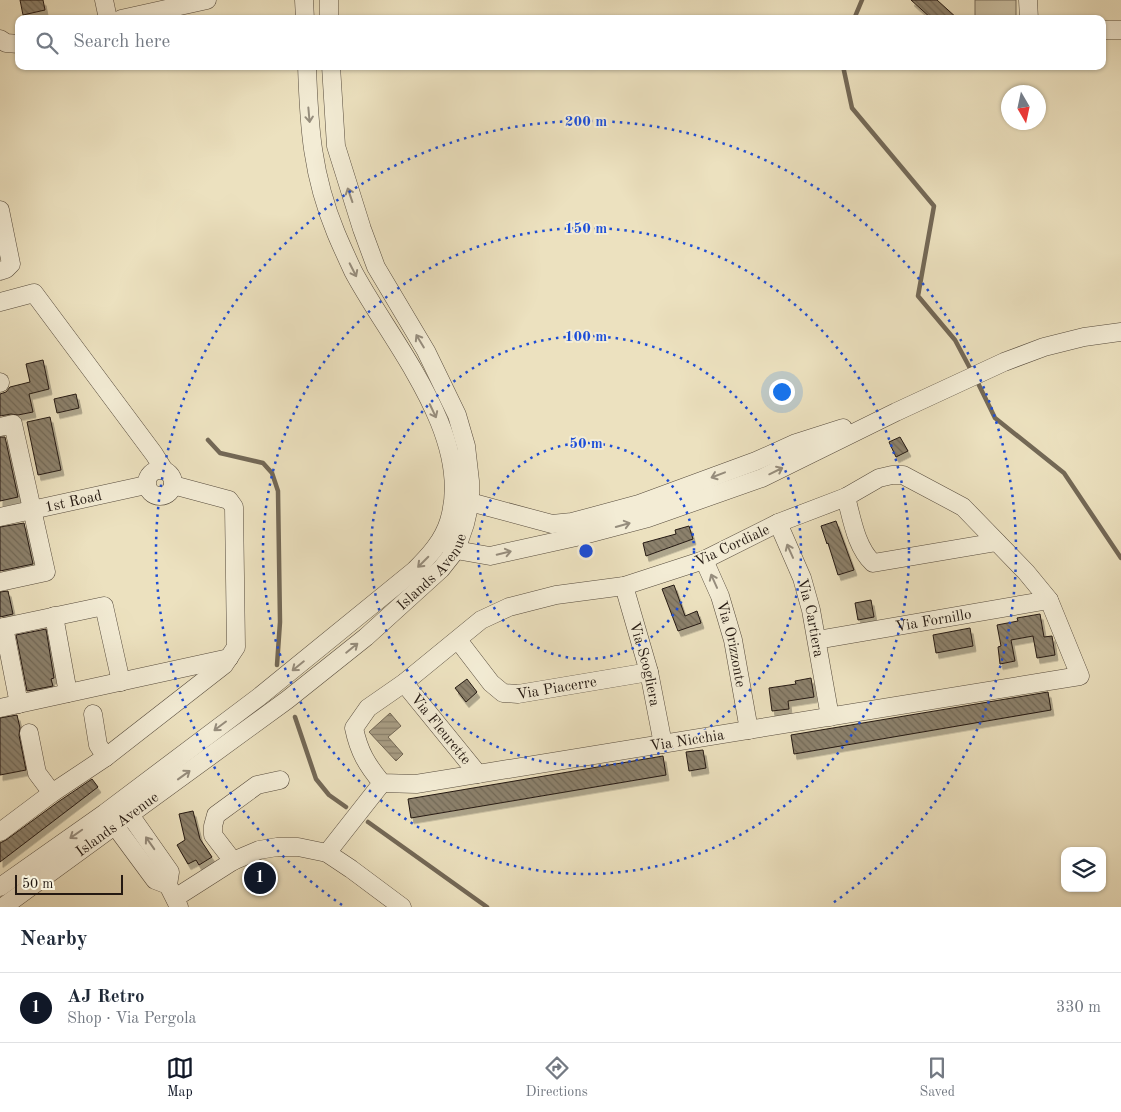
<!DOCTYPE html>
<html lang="en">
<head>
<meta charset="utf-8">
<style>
  body { margin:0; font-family:"Old Standard TT",serif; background:#f2f2f3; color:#1f2937 }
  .controls { position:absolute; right:15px; bottom:15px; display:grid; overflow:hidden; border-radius:10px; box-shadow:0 1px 4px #0004 }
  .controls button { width:45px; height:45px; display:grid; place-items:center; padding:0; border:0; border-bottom:1px solid #e0e1e3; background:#fff; color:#1f2937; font:25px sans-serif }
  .compass { position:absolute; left:1001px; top:85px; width:45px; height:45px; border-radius:50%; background:#fff; box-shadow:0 1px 4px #0004; rotate:171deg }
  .scale { position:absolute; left:15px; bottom:12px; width:108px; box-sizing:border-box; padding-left:5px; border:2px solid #241912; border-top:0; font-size:14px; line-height:18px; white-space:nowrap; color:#241912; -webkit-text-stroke:4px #f3ecd5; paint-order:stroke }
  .you { position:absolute; left:781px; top:391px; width:18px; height:18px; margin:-12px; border:4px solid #fff; border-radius:50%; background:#1a73e8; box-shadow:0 0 0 8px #1a73e833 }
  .badge { display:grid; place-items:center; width:32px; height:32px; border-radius:50%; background:#111827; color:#fff; font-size:16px; font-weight:700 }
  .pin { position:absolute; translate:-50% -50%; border:2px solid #fff; box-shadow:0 1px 5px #0006 }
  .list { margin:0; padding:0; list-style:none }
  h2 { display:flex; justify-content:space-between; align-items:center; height:65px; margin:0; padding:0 20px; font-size:21px }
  h2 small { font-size:16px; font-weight:400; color:#747a83 }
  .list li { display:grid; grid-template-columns:32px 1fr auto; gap:15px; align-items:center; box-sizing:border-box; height:70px; padding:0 20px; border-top:1px solid #e0e1e3 }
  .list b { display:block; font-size:19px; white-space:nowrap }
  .list p { margin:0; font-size:16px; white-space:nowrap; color:#747a83 }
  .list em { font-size:16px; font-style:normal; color:#747a83 }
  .icon { flex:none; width:28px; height:28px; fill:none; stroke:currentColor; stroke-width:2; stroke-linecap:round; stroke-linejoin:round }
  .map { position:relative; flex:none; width:1121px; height:907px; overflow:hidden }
  .search { position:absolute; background:#fff; box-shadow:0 1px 4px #0004; left:15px; right:15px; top:15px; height:55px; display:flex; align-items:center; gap:12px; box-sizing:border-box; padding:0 18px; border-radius:10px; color:#747a83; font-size:19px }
  .sheet { height:135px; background:#fff }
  nav { display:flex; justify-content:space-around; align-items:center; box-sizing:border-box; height:70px; border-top:1px solid #e0e1e3; background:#fff; font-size:14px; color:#747a83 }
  nav a { display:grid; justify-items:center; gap:2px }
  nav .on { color:#111827 }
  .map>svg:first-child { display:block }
  .green { fill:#cabfa2; stroke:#776c5a }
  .water { fill:url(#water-rules); stroke:#736856 }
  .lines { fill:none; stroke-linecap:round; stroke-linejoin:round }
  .stream { stroke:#736856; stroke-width:4.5 }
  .building { fill:url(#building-back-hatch); stroke:#241912; filter:url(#shadow) }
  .minor-casing { stroke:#564b3d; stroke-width:19 }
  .minor { stroke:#f3ecd5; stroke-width:18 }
  .oneway { stroke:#968d7d }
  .ring { fill:none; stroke:#1d4ed8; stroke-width:2.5; stroke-dasharray:2.5 5 }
  .labels { text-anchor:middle; stroke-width:4; stroke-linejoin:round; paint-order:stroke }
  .street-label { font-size:15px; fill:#241912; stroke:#f3ecd5 }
  .centre { fill:#1d4ed8; stroke:#f3ecd5; stroke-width:2.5 }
  .ring-label { font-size:15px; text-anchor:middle; font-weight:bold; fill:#1d4ed8; stroke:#f3ecd5; stroke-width:4; stroke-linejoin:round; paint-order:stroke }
</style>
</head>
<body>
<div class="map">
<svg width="1121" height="907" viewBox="0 0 1121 907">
  <defs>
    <pattern id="water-rules" width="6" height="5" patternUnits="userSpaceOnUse" patternTransform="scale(1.25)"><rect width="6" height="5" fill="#a89d84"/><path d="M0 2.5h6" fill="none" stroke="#897f6b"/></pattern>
    <pattern id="building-back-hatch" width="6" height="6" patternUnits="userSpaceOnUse" patternTransform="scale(1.25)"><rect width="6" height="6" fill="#8c816c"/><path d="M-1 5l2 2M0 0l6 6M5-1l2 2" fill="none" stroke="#726957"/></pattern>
    <filter id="shadow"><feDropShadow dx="3" dy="5.5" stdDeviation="0" flood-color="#0004"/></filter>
  </defs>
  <rect width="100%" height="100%" fill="#ece1bf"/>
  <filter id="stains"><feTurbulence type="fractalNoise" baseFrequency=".004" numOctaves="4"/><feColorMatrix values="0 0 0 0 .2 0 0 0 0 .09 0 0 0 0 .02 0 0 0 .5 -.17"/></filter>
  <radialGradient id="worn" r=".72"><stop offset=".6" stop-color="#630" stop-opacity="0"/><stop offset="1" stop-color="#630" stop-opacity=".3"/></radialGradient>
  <rect class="green" x="975" y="0" width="41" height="19"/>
  <polygon class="water" points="390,713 401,726 388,737 403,754 396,761 369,732"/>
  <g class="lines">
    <g class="stream">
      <polyline points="854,19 862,0"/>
      <polyline points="843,66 852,108 934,206 918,296 955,340 972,372"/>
      <polyline points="976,379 995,418 1064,473 1121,558"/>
      <polyline points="208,440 220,453 263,463 272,473 278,491 280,622 277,665"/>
      <polyline points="295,717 316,779 329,795 346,807"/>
      <polyline points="368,822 487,907"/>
    </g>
  </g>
  <g class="building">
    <polygon points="20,0 43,0 45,10 23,15"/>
    <polygon points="911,0 937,0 958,19 932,19"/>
    <polygon points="43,360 49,389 29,394 33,412 18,415 11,414 0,416 0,394 6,392 10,387 30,382 26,364"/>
    <polygon points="76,394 79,408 57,413 54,399"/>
    <polygon points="50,417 61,470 38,475 27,422"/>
    <polygon points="0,437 5,437 18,497 0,501"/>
    <polygon points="900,437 908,451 896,457 889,442"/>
    <polygon points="836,521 854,570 838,575 828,543 827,544 821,526"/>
    <polygon points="24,523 33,564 0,571 0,527"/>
    <polygon points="689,526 693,539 646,556 643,543 676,534 675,530"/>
    <polygon points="674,585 685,616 697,611 701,623 678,631 662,589"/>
    <polygon points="8,591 13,614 0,617 0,592"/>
    <polygon points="871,600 874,617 858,620 855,603"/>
    <polygon points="1040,614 1044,637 1052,636 1055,655 1037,658 1033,636 1011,640 1015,661 1000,664 998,647 1001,646 997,625 1018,621 1017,618"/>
    <polygon points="970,628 973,646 936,653 933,635"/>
    <polygon points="46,629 54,678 51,679 53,686 27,691 16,635"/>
    <polygon points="811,678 814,697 788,701 789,709 772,711 769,688 796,684 795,681"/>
    <polygon points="467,679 477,692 466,702 455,688"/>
    <polygon points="1048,692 1051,710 794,754 791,735"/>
    <polygon points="17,715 20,728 19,735 26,770 0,775 0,718"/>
    <polygon points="703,750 706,768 689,771 686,752"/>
    <polygon points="663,756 666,775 411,818 408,799"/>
    <polygon points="92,779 98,787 0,862 0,843 6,840 58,802"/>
    <polygon points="193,811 200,839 212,857 199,865 196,860 188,864 177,845 185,840 179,814"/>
  </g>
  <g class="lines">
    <defs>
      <g id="minor">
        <polyline points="104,0 108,19"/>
        <polyline points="304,0 305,19"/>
        <polyline points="329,0 329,19"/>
        <polyline points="1028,0 1029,19"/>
        <polyline points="121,19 207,0"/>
        <polyline points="1102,30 1121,30"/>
        <polyline points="0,39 6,43 19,44"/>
        <polyline points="0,210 11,264 6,269 0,271"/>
        <polyline points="0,302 34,293 154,454 164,470"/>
        <polyline points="0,382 0,383"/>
        <polyline points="0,427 13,424 46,572 0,582"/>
        <circle cx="160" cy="483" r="13"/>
        <path d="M892 475H903L963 507 1026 572 1049 600 1080 676 416 784 382 783C367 765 359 752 354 728L368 708 404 683 481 620 509 607 556 595 624 586 704 560 778 523 846 497 879 478Z"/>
        <path d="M846 497C852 519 856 547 873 563L997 542"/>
        <polyline points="458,501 470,502 552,524 572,522 639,504 756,461 796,443 843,428"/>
        <path id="s1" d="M0 517 146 485"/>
        <path id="s2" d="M778 523 802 578 811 610 830 717"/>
        <polyline points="448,545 456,550 490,556 576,537 648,518 762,478 896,412 1004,362 1044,347 1084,337 1121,332"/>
        <path id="s3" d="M704 560 720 596 733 640 749 730"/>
        <path id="s4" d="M624 586 649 672 663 744"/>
        <polyline points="54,616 68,693"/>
        <polyline points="4,627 19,704"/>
        <polyline points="0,628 104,606 121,682"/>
        <path id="s5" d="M458 640 491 683 503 693 518 694 649 672"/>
        <path id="s6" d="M817 640 1049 600"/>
        <path id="s7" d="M404 683 478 774"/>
        <polyline points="0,708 229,658"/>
        <polyline points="93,714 98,745 106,757"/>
        <polyline points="29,733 37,773 52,793"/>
        <polyline points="123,805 170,872 168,885 179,907"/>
        <polyline points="107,815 155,880 168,885"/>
        <polyline points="0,832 52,793 106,757 224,665 236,647 234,507 229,500 173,485"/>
        <polyline points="327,853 382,783"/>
        <polyline points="233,861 213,835 213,826 216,815 257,785 280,780"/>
        <path d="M0 887 105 813 259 697 415 570C429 556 443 541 449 521 475 436 390 341 353 271 347 258 341 245 336 233 312 175 309 127 307 66"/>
        <polyline points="175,898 233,861 259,850 277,847 298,847 327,853 351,869 402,907"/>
        <path id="s8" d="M3 907 287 700 366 637 441 569 456 550 465 524 470 502V481L466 446 457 415 426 351 376 267 362 229 336 146 331 66"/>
      </g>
    </defs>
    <use href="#minor" class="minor-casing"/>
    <use href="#minor" class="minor"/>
  </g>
  <defs><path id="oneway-shaft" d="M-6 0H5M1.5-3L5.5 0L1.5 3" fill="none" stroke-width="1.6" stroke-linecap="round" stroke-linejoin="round" transform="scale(1.25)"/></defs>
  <g class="oneway">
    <use href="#oneway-shaft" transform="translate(309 115) rotate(85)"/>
    <use href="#oneway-shaft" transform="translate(350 195) rotate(-109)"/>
    <use href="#oneway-shaft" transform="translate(353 270) rotate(63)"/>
    <use href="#oneway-shaft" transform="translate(420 341) rotate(-121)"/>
    <use href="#oneway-shaft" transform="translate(433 411) rotate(65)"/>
    <use href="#oneway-shaft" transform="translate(776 471) rotate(-26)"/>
    <use href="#oneway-shaft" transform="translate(718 475) rotate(159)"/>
    <use href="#oneway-shaft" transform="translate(623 525) rotate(-16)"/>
    <use href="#oneway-shaft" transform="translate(790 551) rotate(-114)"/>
    <use href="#oneway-shaft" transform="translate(504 553) rotate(-14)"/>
    <use href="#oneway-shaft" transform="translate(423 562) rotate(135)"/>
    <use href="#oneway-shaft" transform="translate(714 581) rotate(-114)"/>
    <use href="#oneway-shaft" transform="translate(352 648) rotate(-39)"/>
    <use href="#oneway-shaft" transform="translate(298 666) rotate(141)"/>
    <use href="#oneway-shaft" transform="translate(220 726) rotate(143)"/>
    <use href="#oneway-shaft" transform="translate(184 775) rotate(-36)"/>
    <use href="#oneway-shaft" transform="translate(76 834) rotate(145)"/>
    <use href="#oneway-shaft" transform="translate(150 843) rotate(-125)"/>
  </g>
  <g class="ring">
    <circle cx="586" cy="551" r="108"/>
    <circle cx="586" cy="551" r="215"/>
    <circle cx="586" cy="551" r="323"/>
    <path d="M342 905A430 430 0 1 1 830 905"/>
  </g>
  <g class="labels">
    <g class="street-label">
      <text dy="5" stroke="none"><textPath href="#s1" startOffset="75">1st Road</textPath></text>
      <text transform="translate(732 545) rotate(-25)" y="5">Via Cordiale</text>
      <text dy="5" stroke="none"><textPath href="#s8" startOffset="546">Islands Avenue</textPath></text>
      <text dy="5" stroke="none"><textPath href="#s2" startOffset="101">Via Cartiera</textPath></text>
      <text dy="5" stroke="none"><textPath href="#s6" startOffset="118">Via Fornillo</textPath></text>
      <text dy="5" stroke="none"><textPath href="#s3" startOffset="89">Via Orizzonte</textPath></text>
      <text dy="5" stroke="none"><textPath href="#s4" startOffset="81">Via Scogliera</textPath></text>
      <text dy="5" stroke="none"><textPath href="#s5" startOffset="124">Via Piacerre</textPath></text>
      <text dy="5" stroke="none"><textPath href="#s7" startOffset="59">Via Fleurette</textPath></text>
      <text transform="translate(687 740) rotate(-9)" y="5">Via Nicchia</text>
      <text dy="5" stroke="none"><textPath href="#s8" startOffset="141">Islands Avenue</textPath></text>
    </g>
  </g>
  <circle cx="586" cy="551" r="8" class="centre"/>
  <g class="ring-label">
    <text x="586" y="126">200 m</text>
    <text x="586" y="233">150 m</text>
    <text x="586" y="341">100 m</text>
    <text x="586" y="448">50 m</text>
  </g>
  <rect width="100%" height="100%" filter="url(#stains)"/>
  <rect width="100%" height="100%" fill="url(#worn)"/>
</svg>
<div class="controls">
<button><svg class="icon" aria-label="layers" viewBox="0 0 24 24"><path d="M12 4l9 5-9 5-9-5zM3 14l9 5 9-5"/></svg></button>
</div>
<svg class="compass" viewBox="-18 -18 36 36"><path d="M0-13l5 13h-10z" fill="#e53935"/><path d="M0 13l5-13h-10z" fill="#747a83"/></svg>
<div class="scale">50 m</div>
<div class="you"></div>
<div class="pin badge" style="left:260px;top:878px">1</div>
<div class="search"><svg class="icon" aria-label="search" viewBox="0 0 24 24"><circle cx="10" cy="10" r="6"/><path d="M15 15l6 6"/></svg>Search here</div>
</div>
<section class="sheet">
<h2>Nearby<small></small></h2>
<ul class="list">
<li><span class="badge">1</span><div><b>AJ Retro</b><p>Shop · Via Pergola</p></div><em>330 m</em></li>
</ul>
</section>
<nav>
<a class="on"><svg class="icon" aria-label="map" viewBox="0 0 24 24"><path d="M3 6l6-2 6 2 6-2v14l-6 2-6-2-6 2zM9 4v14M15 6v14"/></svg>Map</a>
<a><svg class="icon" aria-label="directions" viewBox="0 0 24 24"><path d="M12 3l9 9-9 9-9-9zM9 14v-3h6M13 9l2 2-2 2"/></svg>Directions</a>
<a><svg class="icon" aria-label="saved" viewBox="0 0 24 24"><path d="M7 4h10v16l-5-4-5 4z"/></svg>Saved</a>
</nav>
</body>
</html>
